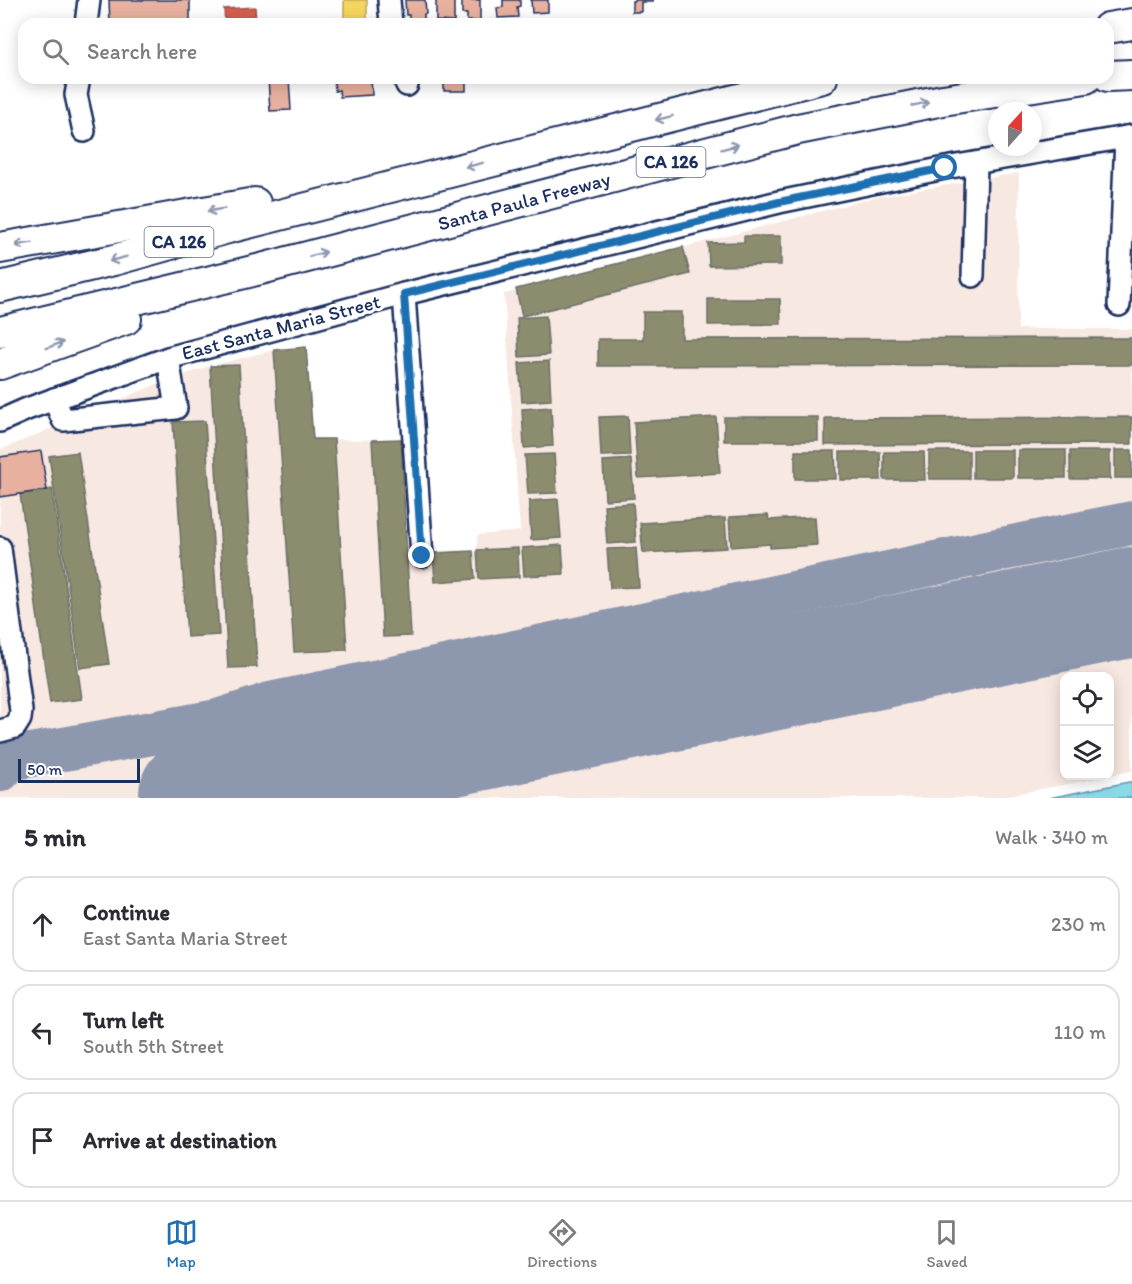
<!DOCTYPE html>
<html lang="en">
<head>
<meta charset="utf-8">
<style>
  body { margin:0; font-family:Itim,sans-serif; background:#f2f2f3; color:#2b2b33 }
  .controls { position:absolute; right:18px; bottom:18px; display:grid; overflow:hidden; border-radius:12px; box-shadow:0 3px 15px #0003 }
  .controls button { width:54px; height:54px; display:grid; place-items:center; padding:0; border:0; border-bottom:2px solid #e1e1e2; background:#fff; color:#2b2b33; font:30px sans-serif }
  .compass { position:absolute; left:988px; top:102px; width:54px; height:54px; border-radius:50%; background:#fff; box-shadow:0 3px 15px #0003; rotate:21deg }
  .scale { position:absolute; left:18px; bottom:15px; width:122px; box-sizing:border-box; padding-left:6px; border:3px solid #1b2f5e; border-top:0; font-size:16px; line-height:21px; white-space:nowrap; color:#1b2f5e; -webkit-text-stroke:4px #fff; paint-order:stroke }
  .stop { position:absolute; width:18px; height:18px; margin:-14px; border:4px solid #1f6fb2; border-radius:50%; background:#fff }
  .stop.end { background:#1f6fb2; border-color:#fff; box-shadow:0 2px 6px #0008 }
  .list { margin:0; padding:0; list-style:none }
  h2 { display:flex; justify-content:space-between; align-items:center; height:78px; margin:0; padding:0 24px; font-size:26px }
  h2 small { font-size:20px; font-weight:400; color:#7c7c81 }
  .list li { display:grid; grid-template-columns:39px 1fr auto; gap:18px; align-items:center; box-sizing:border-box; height:96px; margin:0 12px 12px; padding:0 12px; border:2px solid #e1e1e2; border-radius:18px }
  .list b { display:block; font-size:22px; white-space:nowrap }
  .list p { margin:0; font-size:20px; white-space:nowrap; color:#7c7c81 }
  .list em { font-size:20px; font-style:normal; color:#7c7c81 }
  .icon { flex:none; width:33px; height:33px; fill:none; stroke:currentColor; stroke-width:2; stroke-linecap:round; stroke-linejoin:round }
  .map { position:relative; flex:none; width:1132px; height:798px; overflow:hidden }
  .search { position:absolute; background:#fff; box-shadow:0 3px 15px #0003; left:18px; right:18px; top:18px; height:66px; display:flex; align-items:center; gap:15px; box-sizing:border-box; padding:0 21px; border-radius:18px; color:#7c7c81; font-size:22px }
  .sheet { height:402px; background:#fff }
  nav { display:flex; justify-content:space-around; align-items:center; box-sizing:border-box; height:84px; border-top:2px solid #e1e1e2; background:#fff; font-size:16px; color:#7c7c81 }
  nav a { display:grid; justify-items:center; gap:3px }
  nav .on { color:#1f6fb2 }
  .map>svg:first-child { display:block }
  .built { fill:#f8e8e2 }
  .water { fill:#8ad9e6; stroke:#5e95b0; stroke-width:1.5 }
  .homes { fill:#f6d55c; stroke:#b4a35d; stroke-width:1.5 }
  .shops { fill:#d6604d; stroke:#9e5152; stroke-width:1.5 }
  .industry { fill:#8c8c6e; stroke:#6a7069; stroke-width:1.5 }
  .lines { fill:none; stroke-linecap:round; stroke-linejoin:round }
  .taxiway { stroke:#8d97ae; stroke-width:44 }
  .runway { stroke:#8d97ae; stroke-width:110 }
  .building { fill:#e8b19f; stroke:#1b2f5e; stroke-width:1.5 }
  .minor-casing { stroke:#1b2f5e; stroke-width:26 }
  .highway-casing { stroke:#1b2f5e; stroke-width:34 }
  .minor { stroke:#fff; stroke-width:21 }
  .highway { stroke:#fff; stroke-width:30 }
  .oneway { stroke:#8d97ae }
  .route { stroke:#1f6fb2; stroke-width:8 }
  .labels { text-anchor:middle; stroke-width:6; stroke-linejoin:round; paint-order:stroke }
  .shield { fill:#fff; stroke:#5f6d8e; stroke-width:1.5 }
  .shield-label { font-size:18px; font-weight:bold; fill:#1b2f5e }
  .street-label { font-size:20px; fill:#1b2f5e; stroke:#fff }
</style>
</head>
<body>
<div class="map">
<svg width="1132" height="798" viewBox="0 0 1132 798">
  <rect width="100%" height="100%" fill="#fff"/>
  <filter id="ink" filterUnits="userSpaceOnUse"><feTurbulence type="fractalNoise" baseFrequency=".0167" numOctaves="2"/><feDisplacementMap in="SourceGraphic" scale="12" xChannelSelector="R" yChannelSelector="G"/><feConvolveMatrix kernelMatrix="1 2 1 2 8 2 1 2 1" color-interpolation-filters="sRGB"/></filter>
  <g filter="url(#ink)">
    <polygon class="built" points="1019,173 1018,329 1132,329 1132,771 1110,775 1110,676 1064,676 1064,776 1109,776 995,798 0,798 0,450 157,384 210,366 274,350 306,349 313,439 372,440 401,439 407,557 477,551 477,535 520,531 504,294 876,197"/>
    <polygon class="water" points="1129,782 1132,782 1132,798 1049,798"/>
    <rect class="homes" x="344" y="0" width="23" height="24"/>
    <polygon class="shops" points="255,7 256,24 225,24 224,9"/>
    <g class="industry">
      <polygon points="744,236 781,236 781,265 709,266 708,243 744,242"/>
      <polygon points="683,247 690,274 522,316 516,289"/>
      <polygon points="708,299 780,299 781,324 708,325"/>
      <polygon points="643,312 682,312 682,339 1132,338 1132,365 598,366 598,339 643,339"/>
      <polygon points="546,316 549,355 519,357 517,318"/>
      <polygon points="306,347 313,439 334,439 347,650 294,652 274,350"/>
      <polygon points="549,361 551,400 522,402 519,363"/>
      <polygon points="239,365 257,667 228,668 210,366"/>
      <polygon points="551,407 553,446 524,448 522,409"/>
      <polygon points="628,416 630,455 601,456 599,417"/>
      <polygon points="716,417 720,473 638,478 634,422"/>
      <rect x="724" y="417" width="94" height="24"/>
      <polygon points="1132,417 1132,444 825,445 825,418"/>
      <polygon points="205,421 219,635 187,637 173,422"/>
      <polygon points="401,439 411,636 383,637 372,440"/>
      <rect x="973" y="450" width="40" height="28"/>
      <rect x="1018" y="450" width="48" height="28"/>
      <rect x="1115" y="450" width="17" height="28"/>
      <polygon points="795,451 835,451 836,479 795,479"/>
      <rect x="929" y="451" width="40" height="28"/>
      <rect x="1070" y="451" width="40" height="28"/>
      <polygon points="78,452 109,664 80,668 49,456"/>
      <polygon points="840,452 880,452 881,480 840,480"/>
      <polygon points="884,452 924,452 925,480 884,480"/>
      <polygon points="554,454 557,493 528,494 525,455"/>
      <polygon points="631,459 634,498 605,500 603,461"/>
      <polygon points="52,489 82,699 50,703 20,494"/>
      <polygon points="558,499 561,538 531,540 529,501"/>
      <polygon points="633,503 636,542 607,544 604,505"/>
      <polygon points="768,515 769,520 815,517 817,545 770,548 770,544 731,547 729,517"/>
      <polygon points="725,518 727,548 643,553 640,523"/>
      <polygon points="562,545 564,574 524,576 522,548"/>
      <polygon points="518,548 519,577 479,579 477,550"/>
      <polygon points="636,548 639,587 610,588 607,549"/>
      <polygon points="473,551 475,579 435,582 433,553"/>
    </g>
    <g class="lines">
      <g class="taxiway">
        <polyline points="0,770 9,759 218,721 270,704 992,551 1132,523"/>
        <polyline points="176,798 194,794"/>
      </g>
      <polyline class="runway" points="194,794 1132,602"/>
    </g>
    <g class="building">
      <polygon points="109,0 190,0 190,24 110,24"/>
      <polygon points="405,0 425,0 426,14 424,14 424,22 409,23 409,15 406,15"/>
      <polygon points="436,0 454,0 454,22 436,21"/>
      <polygon points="462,0 480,0 480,21 467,21 467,14 462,14"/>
      <polygon points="503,0 520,0 520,6 517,7 518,17 498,18 497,8 503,7"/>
      <polygon points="531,0 548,0 548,12 532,13"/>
      <polygon points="634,0 653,0 653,2 641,2 641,12 632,12 632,1 634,1"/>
      <polygon points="289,78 291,110 270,111 268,79"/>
      <rect x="444" y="78" width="22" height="13"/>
      <polygon points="371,79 372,95 340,97 339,90 335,91 334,81"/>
      <polygon points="41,451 47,490 0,497 0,457"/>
    </g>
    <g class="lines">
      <defs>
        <g id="minor">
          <polyline points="389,0 391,24"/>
          <polyline points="86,24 89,0"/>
          <polyline points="79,78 76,95 84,131"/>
          <polyline points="404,78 407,85"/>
          <polyline points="973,276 976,163"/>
          <polyline points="404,294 422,556"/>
          <polyline points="1119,305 1126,137"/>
          <polyline points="54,399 63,420 176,408 168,358"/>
          <polyline points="0,421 27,409 168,358 404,294 779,202 945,168 1132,136"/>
          <polyline points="0,548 21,711 20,719 15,727 0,731"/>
        </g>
        <g id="highway">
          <polyline points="1108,28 1132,24"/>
          <polyline points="1108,76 1132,75"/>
          <polyline points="0,248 255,203"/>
          <polyline points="0,287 114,260 228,228 822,78"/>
          <polyline points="0,332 261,269 798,129 943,100 1086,78"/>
          <polyline points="0,364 126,319"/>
        </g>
      </defs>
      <use href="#minor" class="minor-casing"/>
      <use href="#highway" class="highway-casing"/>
      <use href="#minor" class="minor"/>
      <use href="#highway" class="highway"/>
    </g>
    <defs><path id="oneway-shaft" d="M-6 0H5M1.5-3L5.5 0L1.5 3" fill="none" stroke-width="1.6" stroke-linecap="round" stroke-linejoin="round" transform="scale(1.5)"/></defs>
    <g class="oneway">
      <use href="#oneway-shaft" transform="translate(920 104) rotate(-12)"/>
      <use href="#oneway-shaft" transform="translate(664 118) rotate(166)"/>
      <use href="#oneway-shaft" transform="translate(730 147) rotate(-15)"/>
      <use href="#oneway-shaft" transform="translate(474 165) rotate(166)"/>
      <use href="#oneway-shaft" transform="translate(216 210) rotate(170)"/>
      <use href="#oneway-shaft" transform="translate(24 244) rotate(171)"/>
      <use href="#oneway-shaft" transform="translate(318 254) rotate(-15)"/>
      <use href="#oneway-shaft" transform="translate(118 259) rotate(165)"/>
      <use href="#oneway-shaft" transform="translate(55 345) rotate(-20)"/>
    </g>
  </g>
  <g class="lines" filter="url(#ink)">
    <polyline class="route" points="422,556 404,294 779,202 945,168"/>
  </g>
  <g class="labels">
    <g class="shield">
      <rect x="636.5" y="147" width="69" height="30" rx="4.5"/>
      <rect x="144.5" y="227" width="69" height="30" rx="4.5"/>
    </g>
    <g class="shield-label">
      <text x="671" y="168">CA 126</text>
      <text x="179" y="248">CA 126</text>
    </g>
    <g class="street-label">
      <text transform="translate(524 201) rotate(-15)" y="7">Santa Paula Freeway</text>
      <text transform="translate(281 327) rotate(-15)" y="7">East Santa Maria Street</text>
    </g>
  </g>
</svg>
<div class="controls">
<button><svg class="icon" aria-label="locate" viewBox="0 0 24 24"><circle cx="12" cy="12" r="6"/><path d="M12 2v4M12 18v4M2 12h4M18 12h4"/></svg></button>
<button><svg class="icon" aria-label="layers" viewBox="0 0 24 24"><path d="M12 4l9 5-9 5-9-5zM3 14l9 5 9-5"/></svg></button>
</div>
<svg class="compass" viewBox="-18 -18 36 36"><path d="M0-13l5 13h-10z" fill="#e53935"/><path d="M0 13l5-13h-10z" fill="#7c7c81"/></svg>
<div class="scale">50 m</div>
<div class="stop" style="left:945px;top:168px"></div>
<div class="stop end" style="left:422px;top:556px"></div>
<div class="search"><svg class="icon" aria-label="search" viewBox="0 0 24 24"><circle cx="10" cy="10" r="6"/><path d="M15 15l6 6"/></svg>Search here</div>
</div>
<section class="sheet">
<h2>5 min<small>Walk · 340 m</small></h2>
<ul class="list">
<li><svg class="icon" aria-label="ahead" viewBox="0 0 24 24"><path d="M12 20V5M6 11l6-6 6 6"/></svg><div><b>Continue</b><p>East Santa Maria Street</p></div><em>230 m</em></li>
<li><svg class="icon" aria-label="left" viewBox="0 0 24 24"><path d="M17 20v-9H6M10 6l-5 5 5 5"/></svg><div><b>Turn left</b><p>South 5th Street</p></div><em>110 m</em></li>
<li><svg class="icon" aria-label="arrive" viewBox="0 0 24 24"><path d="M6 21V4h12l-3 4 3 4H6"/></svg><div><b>Arrive at destination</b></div></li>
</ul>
</section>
<nav>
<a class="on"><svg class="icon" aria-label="map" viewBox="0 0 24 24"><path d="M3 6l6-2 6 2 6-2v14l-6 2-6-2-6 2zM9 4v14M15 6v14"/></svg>Map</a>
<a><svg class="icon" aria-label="directions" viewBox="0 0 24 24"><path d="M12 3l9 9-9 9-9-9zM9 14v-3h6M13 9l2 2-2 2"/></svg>Directions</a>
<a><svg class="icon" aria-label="saved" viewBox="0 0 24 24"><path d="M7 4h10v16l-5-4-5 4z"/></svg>Saved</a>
</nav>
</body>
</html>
